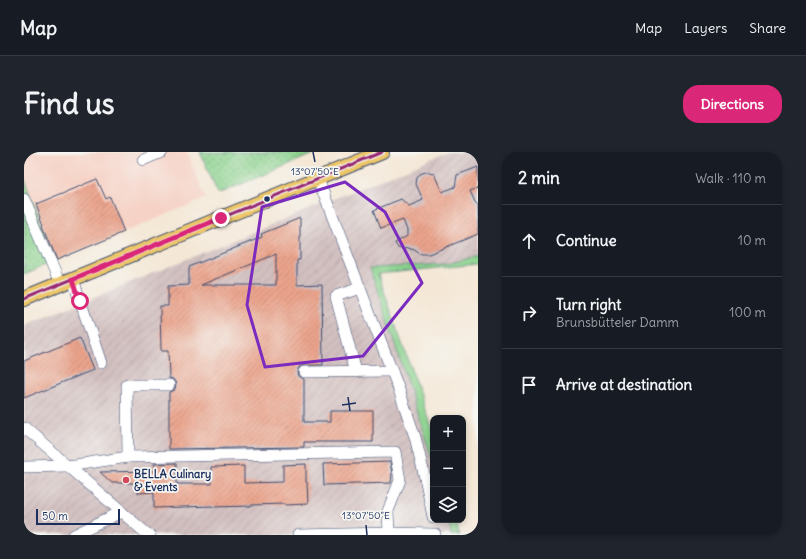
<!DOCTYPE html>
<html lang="en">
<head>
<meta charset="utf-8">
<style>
  body { margin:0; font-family:Delius,sans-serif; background:#20242c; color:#f1f3f6 }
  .controls { position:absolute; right:12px; bottom:12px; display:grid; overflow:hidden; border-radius:8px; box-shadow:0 2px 6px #0003 }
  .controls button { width:36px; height:36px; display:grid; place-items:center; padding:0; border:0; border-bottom:1px solid #363941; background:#171b24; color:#f1f3f6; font:20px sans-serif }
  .scale { position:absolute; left:12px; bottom:10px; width:84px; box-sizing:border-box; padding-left:4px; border:2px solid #1b2f5e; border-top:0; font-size:11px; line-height:14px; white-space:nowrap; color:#1b2f5e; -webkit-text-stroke:3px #f6f6f2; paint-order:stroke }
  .stop { position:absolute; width:12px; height:12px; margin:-9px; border:3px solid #db2777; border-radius:50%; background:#fff }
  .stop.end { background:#db2777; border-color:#fff; box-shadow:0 1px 4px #0008 }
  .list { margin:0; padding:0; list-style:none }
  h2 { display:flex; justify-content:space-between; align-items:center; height:52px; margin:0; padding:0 16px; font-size:17px }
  h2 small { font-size:13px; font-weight:400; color:#9ea1a6 }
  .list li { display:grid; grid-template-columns:26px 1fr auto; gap:12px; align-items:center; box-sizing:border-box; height:72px; padding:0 16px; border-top:1px solid #363941 }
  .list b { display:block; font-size:15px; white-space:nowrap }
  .list p { margin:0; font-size:13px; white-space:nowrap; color:#9ea1a6 }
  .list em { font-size:13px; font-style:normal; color:#9ea1a6 }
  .icon { flex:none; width:22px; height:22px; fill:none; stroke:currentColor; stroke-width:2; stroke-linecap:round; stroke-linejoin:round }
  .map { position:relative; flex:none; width:454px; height:383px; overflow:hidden; border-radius:16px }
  header { display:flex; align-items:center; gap:24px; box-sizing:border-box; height:56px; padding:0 20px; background:#171b24; border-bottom:1px solid #363941 }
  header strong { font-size:19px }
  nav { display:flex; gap:22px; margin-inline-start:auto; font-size:14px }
  .intro { display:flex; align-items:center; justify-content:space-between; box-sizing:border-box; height:96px; padding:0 24px }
  h1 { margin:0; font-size:28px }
  .button { padding:10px 18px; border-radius:16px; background:#db2777; color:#fff; font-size:14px; font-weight:700 }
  main { display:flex; gap:24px; padding:0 24px }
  aside { flex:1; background:#171b24; border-radius:16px; box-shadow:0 2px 6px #0003 }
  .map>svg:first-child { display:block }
  .built { fill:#f6d1c5 }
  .industrial { fill:url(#industrial-furrows) }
  .green { fill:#8bd28d; stroke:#538076 }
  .park { fill:url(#park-dots); stroke:#538076 }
  .building { fill:url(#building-hatch); fill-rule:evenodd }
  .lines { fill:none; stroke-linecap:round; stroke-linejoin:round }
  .minor-casing { stroke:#3c4b70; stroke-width:12 }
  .major-casing { stroke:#3c4b70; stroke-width:16 }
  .minor { stroke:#fff; stroke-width:11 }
  .major { stroke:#ecc669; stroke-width:14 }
  .bus-1-casing { stroke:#f6f6f2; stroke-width:6 }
  .bus-1 { stroke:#95276e; stroke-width:3 }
  .route { stroke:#db2777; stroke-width:5 }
  .marked { fill:none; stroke:#7b2cbf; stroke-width:3; stroke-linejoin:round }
  .ticks { fill:none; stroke:#1b2f5e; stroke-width:1.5 }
  .bus-dot { fill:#1b2f5e; stroke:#f6f6f2; stroke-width:1.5 }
  .poi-dot { fill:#d1495b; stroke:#f6f6f2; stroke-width:1.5 }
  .labels { text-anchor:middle; stroke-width:3.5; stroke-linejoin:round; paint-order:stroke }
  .poi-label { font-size:11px; font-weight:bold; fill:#1b2f5e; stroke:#f6f6f2; text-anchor:start }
  .ticks-label { font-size:10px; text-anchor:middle; fill:#1b2f5e; stroke:#f6f6f2; stroke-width:3.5; stroke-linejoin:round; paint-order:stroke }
</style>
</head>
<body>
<header>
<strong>Map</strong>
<nav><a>Map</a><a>Layers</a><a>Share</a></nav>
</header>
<div class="intro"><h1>Find us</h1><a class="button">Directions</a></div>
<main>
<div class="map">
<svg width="454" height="383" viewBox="0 0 454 383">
  <defs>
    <pattern id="industrial-furrows" width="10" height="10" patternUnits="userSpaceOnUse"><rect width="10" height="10" fill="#d1bfbf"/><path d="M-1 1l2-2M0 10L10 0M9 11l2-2" fill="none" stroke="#b3a4a7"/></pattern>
    <pattern id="park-dots" width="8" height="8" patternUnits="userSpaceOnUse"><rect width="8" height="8" fill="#8bd28d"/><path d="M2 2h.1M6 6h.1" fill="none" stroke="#71ab76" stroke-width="1.8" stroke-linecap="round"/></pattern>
    <pattern id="building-hatch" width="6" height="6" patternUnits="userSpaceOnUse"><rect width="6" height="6" fill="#eca48c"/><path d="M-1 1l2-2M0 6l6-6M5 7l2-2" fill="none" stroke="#be8676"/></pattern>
  </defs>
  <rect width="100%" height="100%" fill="#f6f6f2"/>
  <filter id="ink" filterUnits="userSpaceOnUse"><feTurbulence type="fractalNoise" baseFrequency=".025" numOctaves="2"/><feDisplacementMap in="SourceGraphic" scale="8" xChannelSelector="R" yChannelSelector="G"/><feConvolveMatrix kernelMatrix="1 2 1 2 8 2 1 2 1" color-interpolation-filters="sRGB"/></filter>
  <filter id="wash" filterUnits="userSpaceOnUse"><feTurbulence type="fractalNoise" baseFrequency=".012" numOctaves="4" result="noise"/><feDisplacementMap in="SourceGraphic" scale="16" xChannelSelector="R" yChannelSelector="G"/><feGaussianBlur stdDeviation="0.9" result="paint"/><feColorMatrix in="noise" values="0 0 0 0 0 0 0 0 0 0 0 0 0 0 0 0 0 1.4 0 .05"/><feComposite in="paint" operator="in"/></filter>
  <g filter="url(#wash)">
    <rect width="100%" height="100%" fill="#f4e7d5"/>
    <polygon class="built" points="0,0 163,0 182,46 31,109 0,25"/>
    <polygon class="industrial" points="424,0 454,0 454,104 423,112 346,117 409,310 409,368 425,368 427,383 0,383 0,174"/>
    <g class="green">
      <polygon points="454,104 454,112 354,122 409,281 409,310 346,116 423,112"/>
      <polygon points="425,368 432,368 435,383 427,383"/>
    </g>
    <g class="park">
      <polygon points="176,0 294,0 194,42"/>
      <polygon points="0,25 31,109 0,122"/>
    </g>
    <g id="blocks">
      <g class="building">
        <polygon points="454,15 454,36 446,39 451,50 454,53 454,82 405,102 396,102 389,97 387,98 386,96 378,97 374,96 371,91 383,84 383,78 379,68 357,76 350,58 377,47 385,54 399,48 392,32 393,26 396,22 401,20 406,20 410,22 418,40 431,35 433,23"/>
        <polygon points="73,27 82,47 86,45 100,80 33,108 19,73 20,72 12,52"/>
        <path d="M276 66V108H273V133L298 132 299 213H280L276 214 274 217 273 220 274 224 277 226 280 227V270H306V259H349V290H280V295L145 297V240L148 239 151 237 152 233 151 230 149 227 145 226 144 199H137L136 154H144V134L165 133V115L238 85 237 82ZM252 102V133H177Z"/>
        <polygon points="56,186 69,218 0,246 0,209"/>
        <polygon points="366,310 368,321 367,331 300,333 299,312"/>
        <polygon points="153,311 153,332 188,332 187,315 220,314 220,331 259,330 259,313 282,312 282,330 283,330 284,352 260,353 260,352 227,353 227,354 188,355 188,354 130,356 130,340 114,341 114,331 88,331 76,320 130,319 130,312"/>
      </g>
    </g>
  </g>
  <g filter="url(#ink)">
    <use href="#blocks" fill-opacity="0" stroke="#3c4b70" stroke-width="1"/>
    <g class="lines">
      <defs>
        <g id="minor">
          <polyline points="119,8 138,0"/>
          <polyline points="294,27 374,235 391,285 402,330 409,365"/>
          <polyline points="0,47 36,132"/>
          <polyline points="49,127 77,211"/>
          <polyline points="280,220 368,219"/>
          <polyline points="332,220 312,144 336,136"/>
          <polyline points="0,276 122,381 126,383"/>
          <polyline points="104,305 103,233 145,233"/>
          <polyline points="0,315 44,314 104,305 371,300 376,328 364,359 365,381"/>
          <polyline points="50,383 97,360"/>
          <polyline points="274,383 365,381 411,382"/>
        </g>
        <polyline id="major" points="0,147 358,0"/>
      </defs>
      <use href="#minor" class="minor-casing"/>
      <use href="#major" class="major-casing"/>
      <use href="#minor" class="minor"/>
      <use href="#major" class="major"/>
      <defs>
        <polyline id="bus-1" points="0,147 358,0"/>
      </defs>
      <use href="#bus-1" class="bus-1-casing"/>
      <use href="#bus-1" class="bus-1"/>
    </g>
  </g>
  <g class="lines" filter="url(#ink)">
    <polyline class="route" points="56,149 49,127 197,66"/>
  </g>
  <path class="marked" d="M321 30 361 60 398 131 339 204 241 215 223 153 238 55Z"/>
  <path class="ticks" d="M289 0 291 10M324 245 326 259M318 253 332 251M342 373 343 383"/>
  <circle class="bus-dot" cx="243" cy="47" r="3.5"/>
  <circle class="poi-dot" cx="102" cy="328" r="4"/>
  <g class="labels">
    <g class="poi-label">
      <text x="110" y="326">BELLA Culinary<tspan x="110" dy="13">&amp; Events</tspan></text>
    </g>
  </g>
  <g class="ticks-label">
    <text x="291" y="23">13°07'50"E</text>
    <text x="342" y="367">13°07'50"E</text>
  </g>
</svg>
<div class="controls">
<button>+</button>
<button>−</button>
<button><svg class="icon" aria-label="layers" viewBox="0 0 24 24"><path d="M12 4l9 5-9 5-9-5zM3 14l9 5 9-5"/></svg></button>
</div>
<div class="scale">50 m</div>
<div class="stop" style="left:56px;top:149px"></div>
<div class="stop end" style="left:197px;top:66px"></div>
</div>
<aside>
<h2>2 min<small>Walk · 110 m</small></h2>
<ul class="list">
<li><svg class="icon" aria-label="ahead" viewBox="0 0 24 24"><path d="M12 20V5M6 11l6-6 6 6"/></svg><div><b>Continue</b></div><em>10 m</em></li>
<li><svg class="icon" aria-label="right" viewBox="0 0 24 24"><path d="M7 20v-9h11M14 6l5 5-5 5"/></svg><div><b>Turn right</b><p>Brunsbütteler Damm</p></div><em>100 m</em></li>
<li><svg class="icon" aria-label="arrive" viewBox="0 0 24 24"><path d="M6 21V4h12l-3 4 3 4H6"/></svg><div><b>Arrive at destination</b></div></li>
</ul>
</aside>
</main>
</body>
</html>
